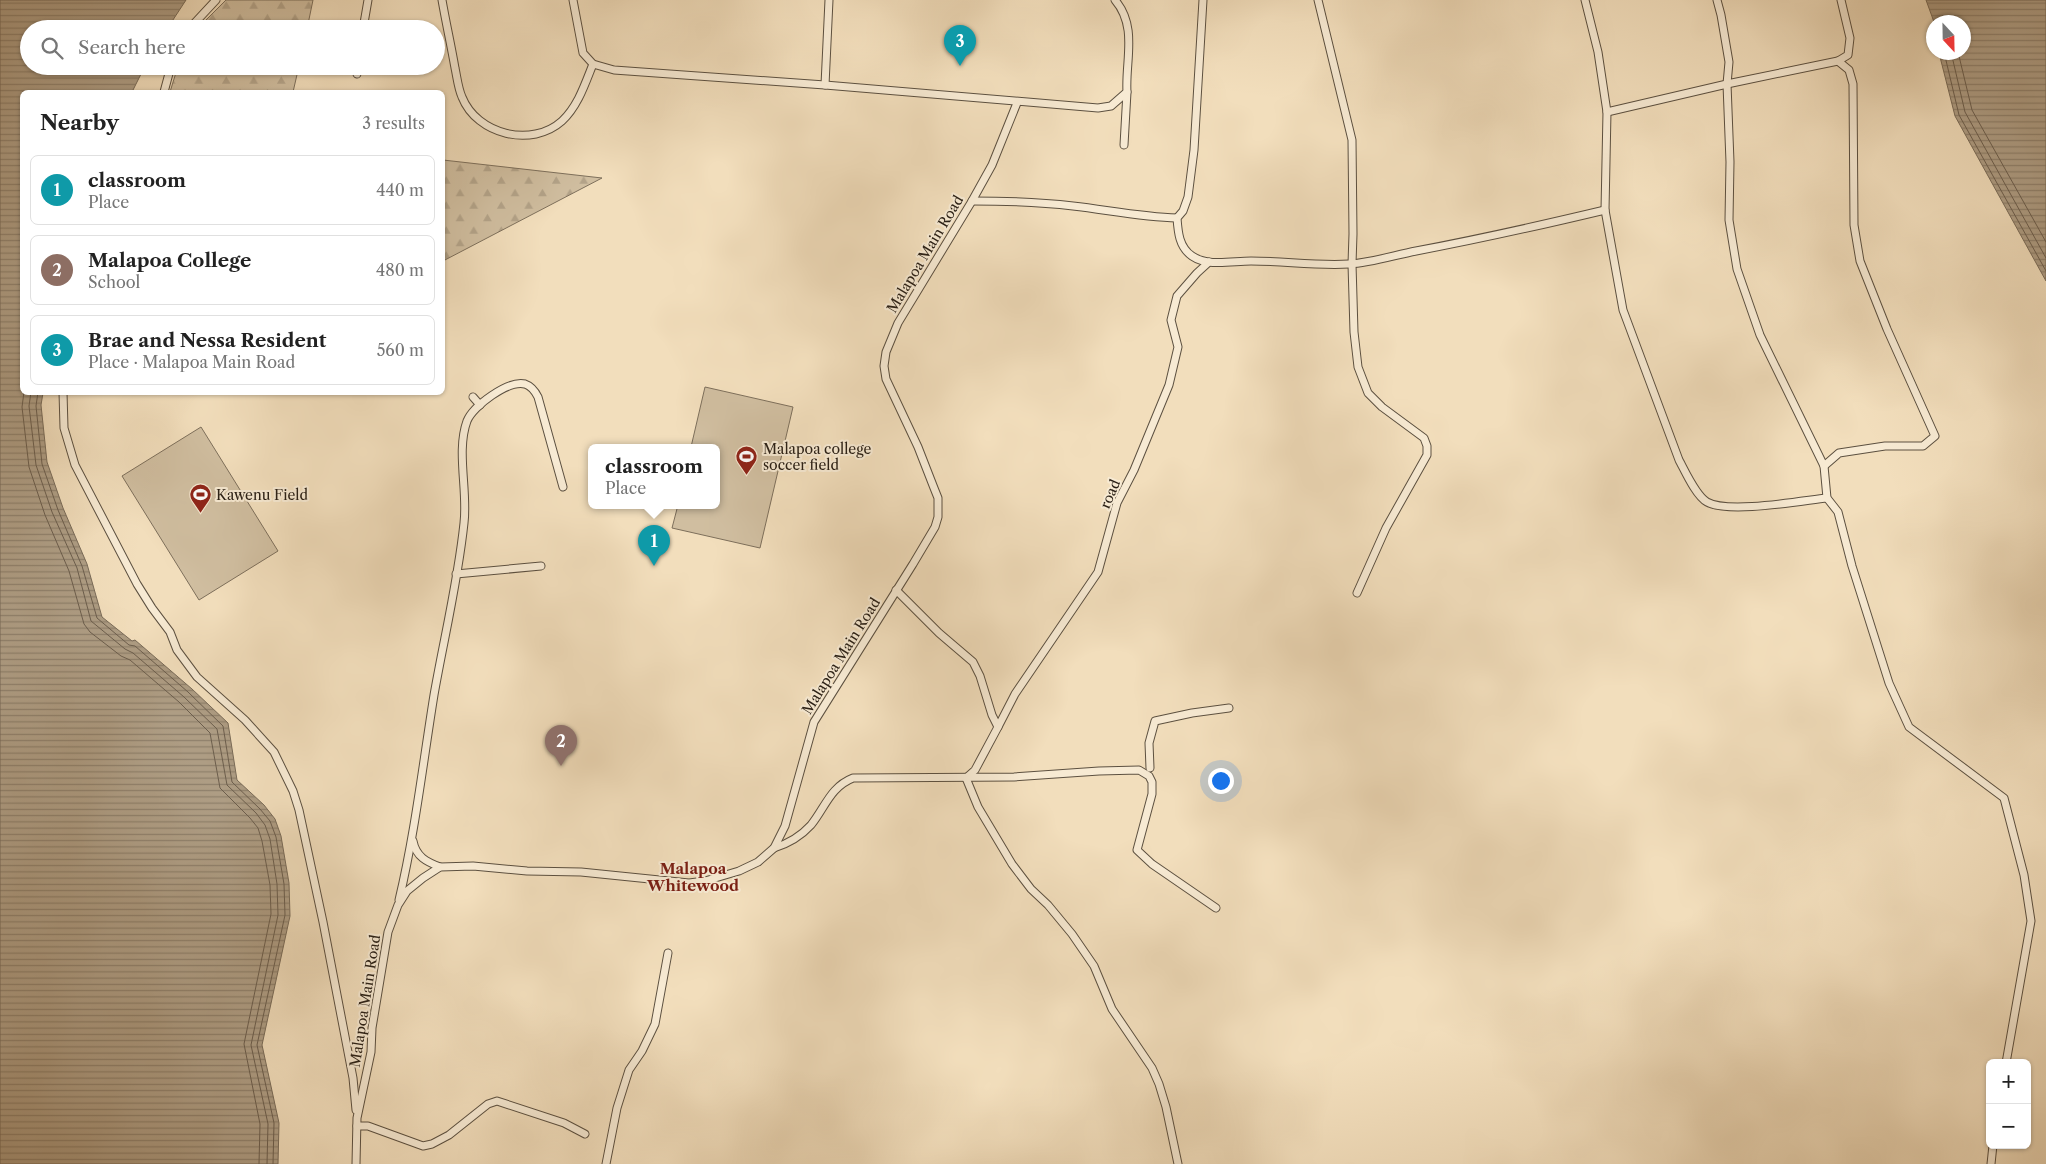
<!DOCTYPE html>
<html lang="en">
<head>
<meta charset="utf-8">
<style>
  body { margin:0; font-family:"Libre Caslon Text",serif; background:#f6f6f6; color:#222 }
  .controls { position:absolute; right:15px; bottom:15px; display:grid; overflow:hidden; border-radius:8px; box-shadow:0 1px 4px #0004 }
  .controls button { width:45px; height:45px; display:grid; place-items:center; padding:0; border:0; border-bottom:1px solid #e0e0e0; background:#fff; color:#222; font:25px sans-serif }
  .compass { position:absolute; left:1926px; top:15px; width:45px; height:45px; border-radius:50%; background:#fff; box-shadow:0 1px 4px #0004; rotate:158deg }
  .you { position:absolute; left:1220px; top:780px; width:18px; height:18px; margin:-12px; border:4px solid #fff; border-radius:50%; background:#1a73e8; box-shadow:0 0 0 8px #1a73e833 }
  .badge { display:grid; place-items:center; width:32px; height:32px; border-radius:50%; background:#d93025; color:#fff; font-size:16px; font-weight:700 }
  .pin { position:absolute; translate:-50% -41px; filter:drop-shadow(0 1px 2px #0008) }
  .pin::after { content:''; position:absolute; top:26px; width:18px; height:15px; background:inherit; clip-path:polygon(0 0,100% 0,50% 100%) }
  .popup { position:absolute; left:588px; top:444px; width:132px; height:65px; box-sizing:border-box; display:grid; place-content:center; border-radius:8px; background:#fff; filter:drop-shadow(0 1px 4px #0005); font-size:16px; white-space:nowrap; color:#767676 }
  .popup b { font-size:19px; color:#222 }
  .popup::after { content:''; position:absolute; left:50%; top:100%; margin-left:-10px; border:10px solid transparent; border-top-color:#fff }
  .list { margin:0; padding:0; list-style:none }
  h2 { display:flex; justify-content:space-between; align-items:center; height:65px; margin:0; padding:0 20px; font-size:21px }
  h2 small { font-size:16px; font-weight:400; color:#767676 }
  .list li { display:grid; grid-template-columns:32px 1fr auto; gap:15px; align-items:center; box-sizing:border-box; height:70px; margin:0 10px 10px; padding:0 10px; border:1px solid #e0e0e0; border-radius:8px }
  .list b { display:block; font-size:19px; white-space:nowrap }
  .list p { margin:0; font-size:16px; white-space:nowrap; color:#767676 }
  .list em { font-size:16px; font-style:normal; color:#767676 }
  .icon { flex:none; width:28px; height:28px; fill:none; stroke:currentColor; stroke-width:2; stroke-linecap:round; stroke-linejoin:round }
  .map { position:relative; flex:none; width:2046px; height:1164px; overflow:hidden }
  .search { position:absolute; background:#fff; box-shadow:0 1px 4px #0004; left:20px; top:20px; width:425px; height:55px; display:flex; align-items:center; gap:12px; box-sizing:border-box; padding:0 18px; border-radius:28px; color:#767676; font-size:19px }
  .panel { position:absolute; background:#fff; box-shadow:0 1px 4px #0004; left:20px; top:90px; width:425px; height:305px; border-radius:8px }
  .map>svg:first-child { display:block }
  .grass { fill:#d0bea0; stroke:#7d6f5b }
  .forest { fill:url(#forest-firs); stroke:#7d6f5b }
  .water { fill:url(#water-rules); stroke:#796b58 }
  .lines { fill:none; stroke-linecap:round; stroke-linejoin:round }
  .shore { stroke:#6c5e4d; stroke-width:1 }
  .minor-casing { stroke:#5c5040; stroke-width:9 }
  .minor { stroke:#f7ead3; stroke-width:7 }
  .labels { text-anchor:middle; stroke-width:4; stroke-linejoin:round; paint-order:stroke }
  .street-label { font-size:14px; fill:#2a2016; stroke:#f7ead3 }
  .poi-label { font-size:14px; fill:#2a2016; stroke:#f7ead3; text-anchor:start }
  .neighbourhood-label { font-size:15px; font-weight:bold; fill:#7a1f14; stroke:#f7ead3 }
</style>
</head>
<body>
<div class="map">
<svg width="2046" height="1164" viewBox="0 0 2046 1164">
  <defs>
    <pattern id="forest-firs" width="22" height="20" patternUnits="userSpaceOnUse" patternTransform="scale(1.25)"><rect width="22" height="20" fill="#d0bea0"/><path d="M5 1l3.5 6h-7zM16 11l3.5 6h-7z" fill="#b3a389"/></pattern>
    <pattern id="water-rules" width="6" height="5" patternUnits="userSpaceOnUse" patternTransform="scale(1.25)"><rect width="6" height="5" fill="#ae9d84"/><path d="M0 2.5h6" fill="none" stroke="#8e806b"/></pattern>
  </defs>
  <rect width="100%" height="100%" fill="#f2debc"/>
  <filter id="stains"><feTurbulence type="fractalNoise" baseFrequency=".004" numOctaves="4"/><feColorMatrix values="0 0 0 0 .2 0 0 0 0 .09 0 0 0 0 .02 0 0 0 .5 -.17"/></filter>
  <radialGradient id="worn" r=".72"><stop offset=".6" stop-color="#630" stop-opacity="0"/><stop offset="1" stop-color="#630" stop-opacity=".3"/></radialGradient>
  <g class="grass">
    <polygon points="705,387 793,407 760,548 672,528 678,505 716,505 716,447 691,447"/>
    <polygon points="201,427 278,551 199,600 122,476"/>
  </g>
  <g class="forest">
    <polygon points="226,0 313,0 307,29 197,29"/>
    <polygon points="178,66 299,66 293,92 170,92"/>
    <polygon points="443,160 602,178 443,261"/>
  </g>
  <g class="water">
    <polygon points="0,0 186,0 167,29 29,29 29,66 145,66 132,92 22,92 22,392 43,393 41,405 47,462 63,508 87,564 102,617 132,641 135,640 192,689 228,723 237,780 264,805 275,819 281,836 289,883 290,916 262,1045 279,1123 278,1164 0,1164"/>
    <polygon points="1926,0 2046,0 2046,281 1955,116 1939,53 1964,52 1964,22 1934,22"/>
  </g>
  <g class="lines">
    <g class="shore">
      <polyline points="1944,52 1959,115 2046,271"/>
      <polyline points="1951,52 1965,112 2046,258"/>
      <polyline points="1958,52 1972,110 2046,242"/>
      <polyline points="24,392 22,407 29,467 45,515 69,571 84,624 90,632 121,656 130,660 179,702 210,733 220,788 250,818 258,828 262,841 270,885 271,914 244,1044 260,1124 259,1164"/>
      <polyline points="31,392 29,406 36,465 52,512 77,568 91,621 125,649 133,653 184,697 217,729 227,785 256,813 265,825 270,839 277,884 278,915 251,1045 268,1124 267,1164"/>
      <polyline points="38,392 36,406 42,464 58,510 82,566 97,618 129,645 135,646 188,692 223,726 232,782 260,809 270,821 276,837 284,884 285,915 257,1045 274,1123 273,1164"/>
    </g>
    <defs>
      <g id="minor">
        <path d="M442 0C446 23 451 45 455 68 457 77 458 88 462 97 477 135 532 148 562 121 578 106 585 84 593 64"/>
        <path d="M573 0 583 53 593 64 614 70 825 85 1098 108 1111 106 1127 92C1125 61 1138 27 1115 0"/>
        <path d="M1203 0 1194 150 1188 197 1183 211 1177 218C1178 232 1179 247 1192 256 1208 267 1232 261 1251 261 1284 261 1316 266 1349 264 1371 263 1395 255 1416 251 1480 239 1542 225 1605 210"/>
        <polyline points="1318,0 1352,140 1353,234 1352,264 1354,332 1358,367 1368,393 1382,407 1424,438 1427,446 1427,455 1386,528 1357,593"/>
        <path d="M1585 0 1598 52 1607 112 1605 210 1623 310 1679 460C1685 471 1696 496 1707 502 1728 514 1800 501 1827 498"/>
        <polyline points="1717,0 1721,15 1729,62 1727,84 1730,162 1729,220 1737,269 1760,335 1824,466 1827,498 1838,512 1852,566 1889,683 1909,727 2004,798 2024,875 2031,921 2006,1063"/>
        <polyline points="189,29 216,0"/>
        <polyline points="363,29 368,0"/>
        <polyline points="357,74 358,66"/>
        <polyline points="825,85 829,0"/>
        <polyline points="164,92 171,66"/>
        <polyline points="1607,112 1727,84 1838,61"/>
        <polyline points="1124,145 1127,92"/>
        <path d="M972 201C1006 201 1039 202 1073 206 1108 210 1142 217 1177 218"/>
        <polyline points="63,392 64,428 75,465 137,584 152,608 170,632 177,650 197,677 245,720 274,752 293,791 299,810 323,922 353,1078 356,1110"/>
        <polyline points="473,397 480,405"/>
        <polyline points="1824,466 1839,453 1885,446 1923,446 1935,436 1887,329 1860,261 1854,225 1853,84 1849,70 1838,61 1848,55 1850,38 1841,0"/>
        <polyline points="456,574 541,566"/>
        <polyline points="896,590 939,633 973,662 980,676 992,715 998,727 975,770 966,778"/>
        <polyline points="998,727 1015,694 1098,572 1117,503 1134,470 1169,385 1178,347 1171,320 1177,296 1197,273 1209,262"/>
        <polyline points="1150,768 1149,743 1155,721 1192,713 1229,708"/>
        <polyline points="966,778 978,807 1012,864 1031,889 1048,905 1072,934 1094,966 1112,1009 1152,1068 1159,1084 1166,1107 1178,1164"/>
        <path d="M413 841C416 857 427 862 440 867"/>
        <path d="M774 848C787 844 801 836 811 825 825 808 830 787 853 778L1014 777 1099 771 1139 770 1149 776 1152 782V794L1137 850 1152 864 1216 908"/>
        <path d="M399 900C415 833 423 763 434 695 444 638 458 581 464 523 468 491 456 451 467 421 473 406 508 380 525 384 531 386 535 391 538 397L563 487"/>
        <polyline points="357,1126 368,1126 423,1146 432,1144 449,1135 488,1104 497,1101 564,1123 585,1134"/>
        <polyline points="356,1164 357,1118 371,1052 372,1028 388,932 398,905 407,891 423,878 440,867 473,866 527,871 581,872 689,883 705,881 739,871 758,862 774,848 785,826 814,722 913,564 935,527 938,517 938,498 934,488 918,447 886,379 884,366 886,352 898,323 972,201 992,165 1017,103"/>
        <polyline points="606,1164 617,1108 629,1070 642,1051 655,1024 668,953"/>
        <polyline points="1991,1164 1993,1145"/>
      </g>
    </defs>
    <use href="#minor" class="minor-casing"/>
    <use href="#minor" class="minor"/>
  </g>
  <defs>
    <symbol id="stadium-pin" viewBox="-11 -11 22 30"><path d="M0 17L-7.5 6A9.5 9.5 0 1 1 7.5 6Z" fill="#8f2418" stroke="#f7ead3"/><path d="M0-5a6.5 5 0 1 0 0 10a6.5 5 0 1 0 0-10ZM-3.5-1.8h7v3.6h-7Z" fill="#fff"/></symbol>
  </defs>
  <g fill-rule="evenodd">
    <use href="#stadium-pin" x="734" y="444" width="25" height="34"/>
    <use href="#stadium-pin" x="188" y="482" width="25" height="34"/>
  </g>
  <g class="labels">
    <g class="street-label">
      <text transform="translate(925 254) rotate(-59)" y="5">Malapoa Main Road</text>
      <text transform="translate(1110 494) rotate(-67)" y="5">road</text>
      <text transform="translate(841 656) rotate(-58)" y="5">Malapoa Main Road</text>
      <text transform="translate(365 1001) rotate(-81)" y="5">Malapoa Main Road</text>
    </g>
    <g class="poi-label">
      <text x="763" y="454">Malapoa college<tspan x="763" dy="16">soccer field</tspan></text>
      <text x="216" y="500">Kawenu Field</text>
    </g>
    <g class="neighbourhood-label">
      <text x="693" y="874">Malapoa<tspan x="693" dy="17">Whitewood</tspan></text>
    </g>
  </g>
  <rect width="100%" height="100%" filter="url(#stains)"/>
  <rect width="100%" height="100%" fill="url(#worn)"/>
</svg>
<div class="controls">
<button>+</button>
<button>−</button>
</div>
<svg class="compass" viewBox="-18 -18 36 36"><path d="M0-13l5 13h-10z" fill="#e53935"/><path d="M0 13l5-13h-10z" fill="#767676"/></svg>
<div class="you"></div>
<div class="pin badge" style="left:654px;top:566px;background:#0f9aa8">1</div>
<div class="popup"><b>classroom</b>Place</div>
<div class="pin badge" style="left:561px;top:766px;background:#8d6e63">2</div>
<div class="pin badge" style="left:960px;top:66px;background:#0f9aa8">3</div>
<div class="search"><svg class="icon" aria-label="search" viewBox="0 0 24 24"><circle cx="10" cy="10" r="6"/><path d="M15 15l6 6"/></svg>Search here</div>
<section class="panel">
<h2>Nearby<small>3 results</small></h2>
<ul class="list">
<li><span class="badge" style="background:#0f9aa8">1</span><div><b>classroom</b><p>Place</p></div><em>440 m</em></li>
<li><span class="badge" style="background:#8d6e63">2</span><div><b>Malapoa College</b><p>School</p></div><em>480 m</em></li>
<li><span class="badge" style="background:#0f9aa8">3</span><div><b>Brae and Nessa Resident</b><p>Place · Malapoa Main Road</p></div><em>560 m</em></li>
</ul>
</section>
</div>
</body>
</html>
